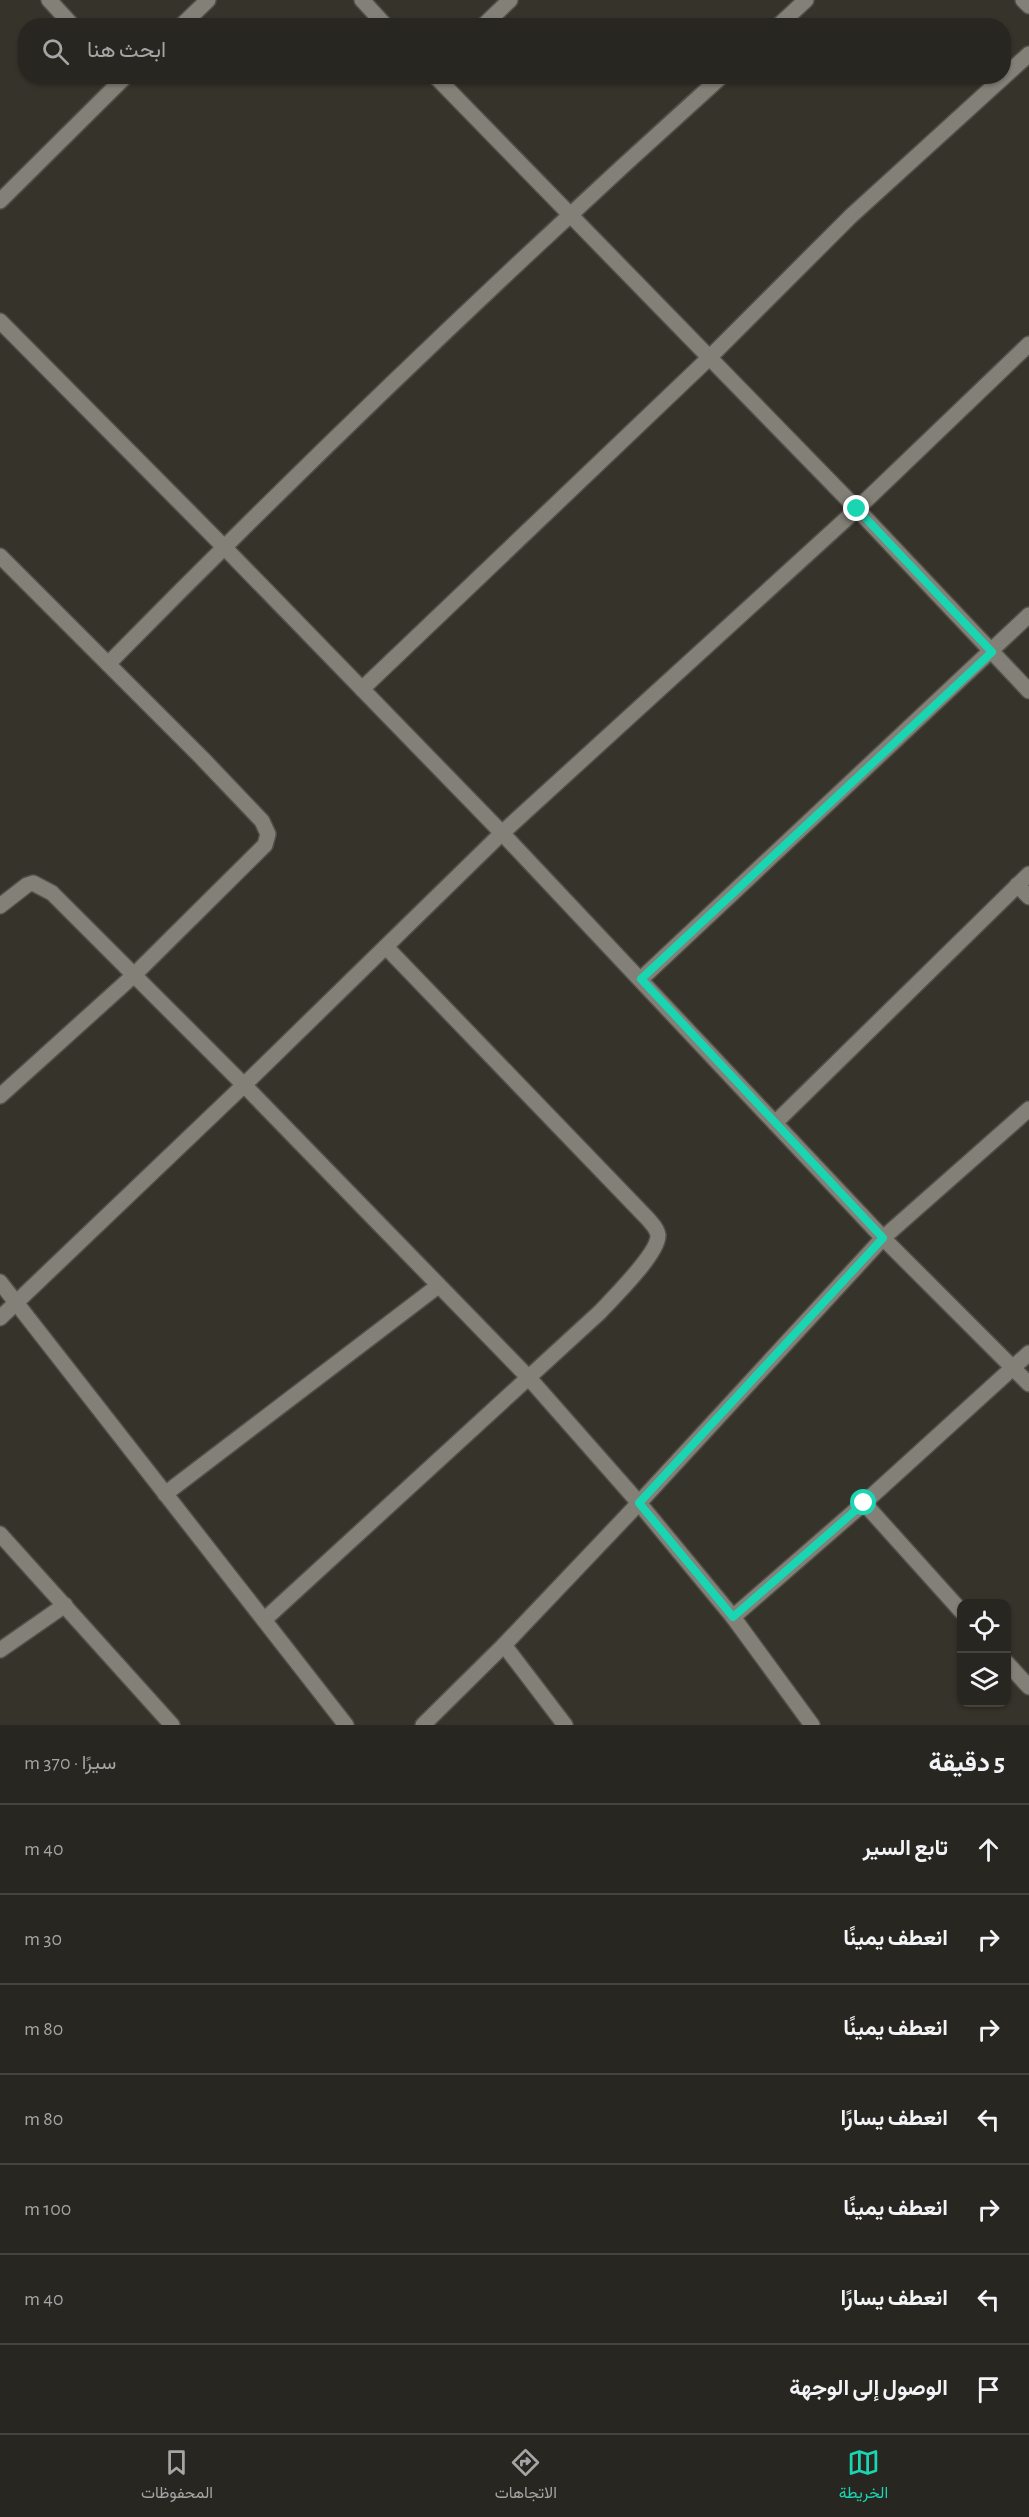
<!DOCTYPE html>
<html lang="ar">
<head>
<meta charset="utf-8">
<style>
  body { margin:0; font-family:"Alegreya Sans",Vazirmatn,sans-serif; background:#34322d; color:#f1f3f6; direction:rtl }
  .controls { position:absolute; right:18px; bottom:18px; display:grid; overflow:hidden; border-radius:12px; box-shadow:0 2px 4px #0004 }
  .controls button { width:54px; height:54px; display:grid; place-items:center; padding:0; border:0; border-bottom:2px solid #44433e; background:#282620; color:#f1f3f6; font:30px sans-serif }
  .stop { position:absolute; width:18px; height:18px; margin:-14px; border:4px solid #1ad5b2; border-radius:50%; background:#fff }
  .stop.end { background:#1ad5b2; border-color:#fff; box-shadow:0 2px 6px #0008 }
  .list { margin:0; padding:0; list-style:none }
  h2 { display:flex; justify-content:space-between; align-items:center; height:78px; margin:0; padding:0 24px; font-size:26px }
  h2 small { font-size:20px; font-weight:400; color:#a5a5a5 }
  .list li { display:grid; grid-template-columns:39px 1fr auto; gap:18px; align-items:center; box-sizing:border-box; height:90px; padding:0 24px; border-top:2px solid #44433e }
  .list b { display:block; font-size:22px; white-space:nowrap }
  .list em { font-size:20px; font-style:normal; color:#a5a5a5 }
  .icon { flex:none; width:33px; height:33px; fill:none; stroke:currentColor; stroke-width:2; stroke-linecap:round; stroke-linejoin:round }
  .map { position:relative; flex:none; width:1029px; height:1725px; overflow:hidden; direction:ltr }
  .search { position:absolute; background:#282620; box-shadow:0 2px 4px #0004; left:18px; right:18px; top:18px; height:66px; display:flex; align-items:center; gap:15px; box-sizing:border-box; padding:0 21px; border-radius:24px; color:#a5a5a5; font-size:22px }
  .sheet { height:708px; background:#282620 }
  nav { display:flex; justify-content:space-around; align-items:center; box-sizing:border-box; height:84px; border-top:2px solid #44433e; background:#282620; font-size:16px; color:#a5a5a5 }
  nav a { display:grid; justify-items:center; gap:3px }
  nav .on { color:#1ad5b2 }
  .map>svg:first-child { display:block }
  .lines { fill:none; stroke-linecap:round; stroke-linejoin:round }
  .minor-casing { stroke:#514f49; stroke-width:18 }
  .minor { stroke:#838177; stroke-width:15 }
  .route { stroke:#1ad5b2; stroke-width:8 }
</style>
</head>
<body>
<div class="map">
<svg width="1029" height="1725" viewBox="0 0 1029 1725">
  <rect width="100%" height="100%" fill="#36332b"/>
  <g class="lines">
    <defs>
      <g id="minor">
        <polyline points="49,0 73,26"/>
        <polyline points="362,0 386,26"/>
        <polyline points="1023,0 1029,6"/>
        <polyline points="181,26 208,0"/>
        <polyline points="483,26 510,0"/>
        <polyline points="778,26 806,0"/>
        <polyline points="435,76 857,509 1029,691"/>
        <polyline points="0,201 126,76"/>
        <polyline points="0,321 224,547 502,833 883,1238 1029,1384"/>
        <polyline points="0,556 202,758 262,821 268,834 265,845 133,976 0,1096"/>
        <path d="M108 664C307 462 511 266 722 76"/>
        <polyline points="362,689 709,358 851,216 1029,54"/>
        <polyline points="1017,885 1029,897"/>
        <polyline points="0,906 27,885 33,883 52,893 244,1085 529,1378 639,1503 733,1617 812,1725"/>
        <polyline points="641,979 1029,615"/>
        <polyline points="775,1123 1029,874"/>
        <polyline points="0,1282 346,1725"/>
        <polyline points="0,1318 244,1085 502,833 857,509 1029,344"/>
        <polyline points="165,1494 438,1286"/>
        <polyline points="864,1503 962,1612"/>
        <polyline points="0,1534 172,1725"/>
        <polyline points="733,1617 864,1503 1029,1353"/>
        <path d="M264 1620 600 1312C613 1298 659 1253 658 1235 657 1228 652 1224 648 1219L386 947"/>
        <polyline points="504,1645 565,1725"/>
        <polyline points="0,1650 65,1605"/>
        <polyline points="1006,1662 1029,1687"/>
        <polyline points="423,1725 504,1645 639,1503 883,1238 1029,1109"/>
      </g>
    </defs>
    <use href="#minor" class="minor-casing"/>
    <use href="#minor" class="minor"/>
  </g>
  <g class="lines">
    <polyline class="route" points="857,509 992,652 641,979 883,1238 639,1503 733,1617 864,1503"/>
  </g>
</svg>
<div class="controls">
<button><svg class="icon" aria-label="locate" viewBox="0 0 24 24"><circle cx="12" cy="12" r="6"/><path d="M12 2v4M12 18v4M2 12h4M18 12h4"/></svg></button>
<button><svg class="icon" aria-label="layers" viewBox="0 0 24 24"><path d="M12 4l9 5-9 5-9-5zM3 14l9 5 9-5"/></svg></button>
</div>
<div class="stop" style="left:864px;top:1503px"></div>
<div class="stop end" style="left:857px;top:509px"></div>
<div class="search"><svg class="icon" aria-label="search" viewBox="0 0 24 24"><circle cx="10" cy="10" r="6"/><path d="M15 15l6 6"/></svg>ابحث هنا</div>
</div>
<section class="sheet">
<h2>5 دقيقة<small>سيرًا · 370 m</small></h2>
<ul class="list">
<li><svg class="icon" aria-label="ahead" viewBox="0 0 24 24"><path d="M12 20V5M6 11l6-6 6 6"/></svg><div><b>تابع السير</b></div><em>40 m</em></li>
<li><svg class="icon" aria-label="right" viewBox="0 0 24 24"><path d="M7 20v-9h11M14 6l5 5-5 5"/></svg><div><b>انعطف يمينًا</b></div><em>30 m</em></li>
<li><svg class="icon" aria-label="right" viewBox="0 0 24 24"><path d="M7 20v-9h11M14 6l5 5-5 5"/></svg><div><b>انعطف يمينًا</b></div><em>80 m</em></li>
<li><svg class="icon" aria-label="left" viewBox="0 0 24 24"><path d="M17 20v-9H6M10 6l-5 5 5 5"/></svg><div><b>انعطف يسارًا</b></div><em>80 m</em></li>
<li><svg class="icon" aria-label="right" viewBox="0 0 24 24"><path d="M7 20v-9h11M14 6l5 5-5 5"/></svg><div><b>انعطف يمينًا</b></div><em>100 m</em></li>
<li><svg class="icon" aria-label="left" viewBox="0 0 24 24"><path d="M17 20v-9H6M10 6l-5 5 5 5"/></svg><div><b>انعطف يسارًا</b></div><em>40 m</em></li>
<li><svg class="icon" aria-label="arrive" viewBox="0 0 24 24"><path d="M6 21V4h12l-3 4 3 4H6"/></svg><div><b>الوصول إلى الوجهة</b></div></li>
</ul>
</section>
<nav>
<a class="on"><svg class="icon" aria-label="map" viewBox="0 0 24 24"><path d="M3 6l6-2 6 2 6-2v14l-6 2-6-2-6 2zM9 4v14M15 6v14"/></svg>الخريطة</a>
<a><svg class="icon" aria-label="directions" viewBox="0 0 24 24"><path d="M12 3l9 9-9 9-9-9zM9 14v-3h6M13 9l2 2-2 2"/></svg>الاتجاهات</a>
<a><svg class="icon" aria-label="saved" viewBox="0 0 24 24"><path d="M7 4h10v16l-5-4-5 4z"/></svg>المحفوظات</a>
</nav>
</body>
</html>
